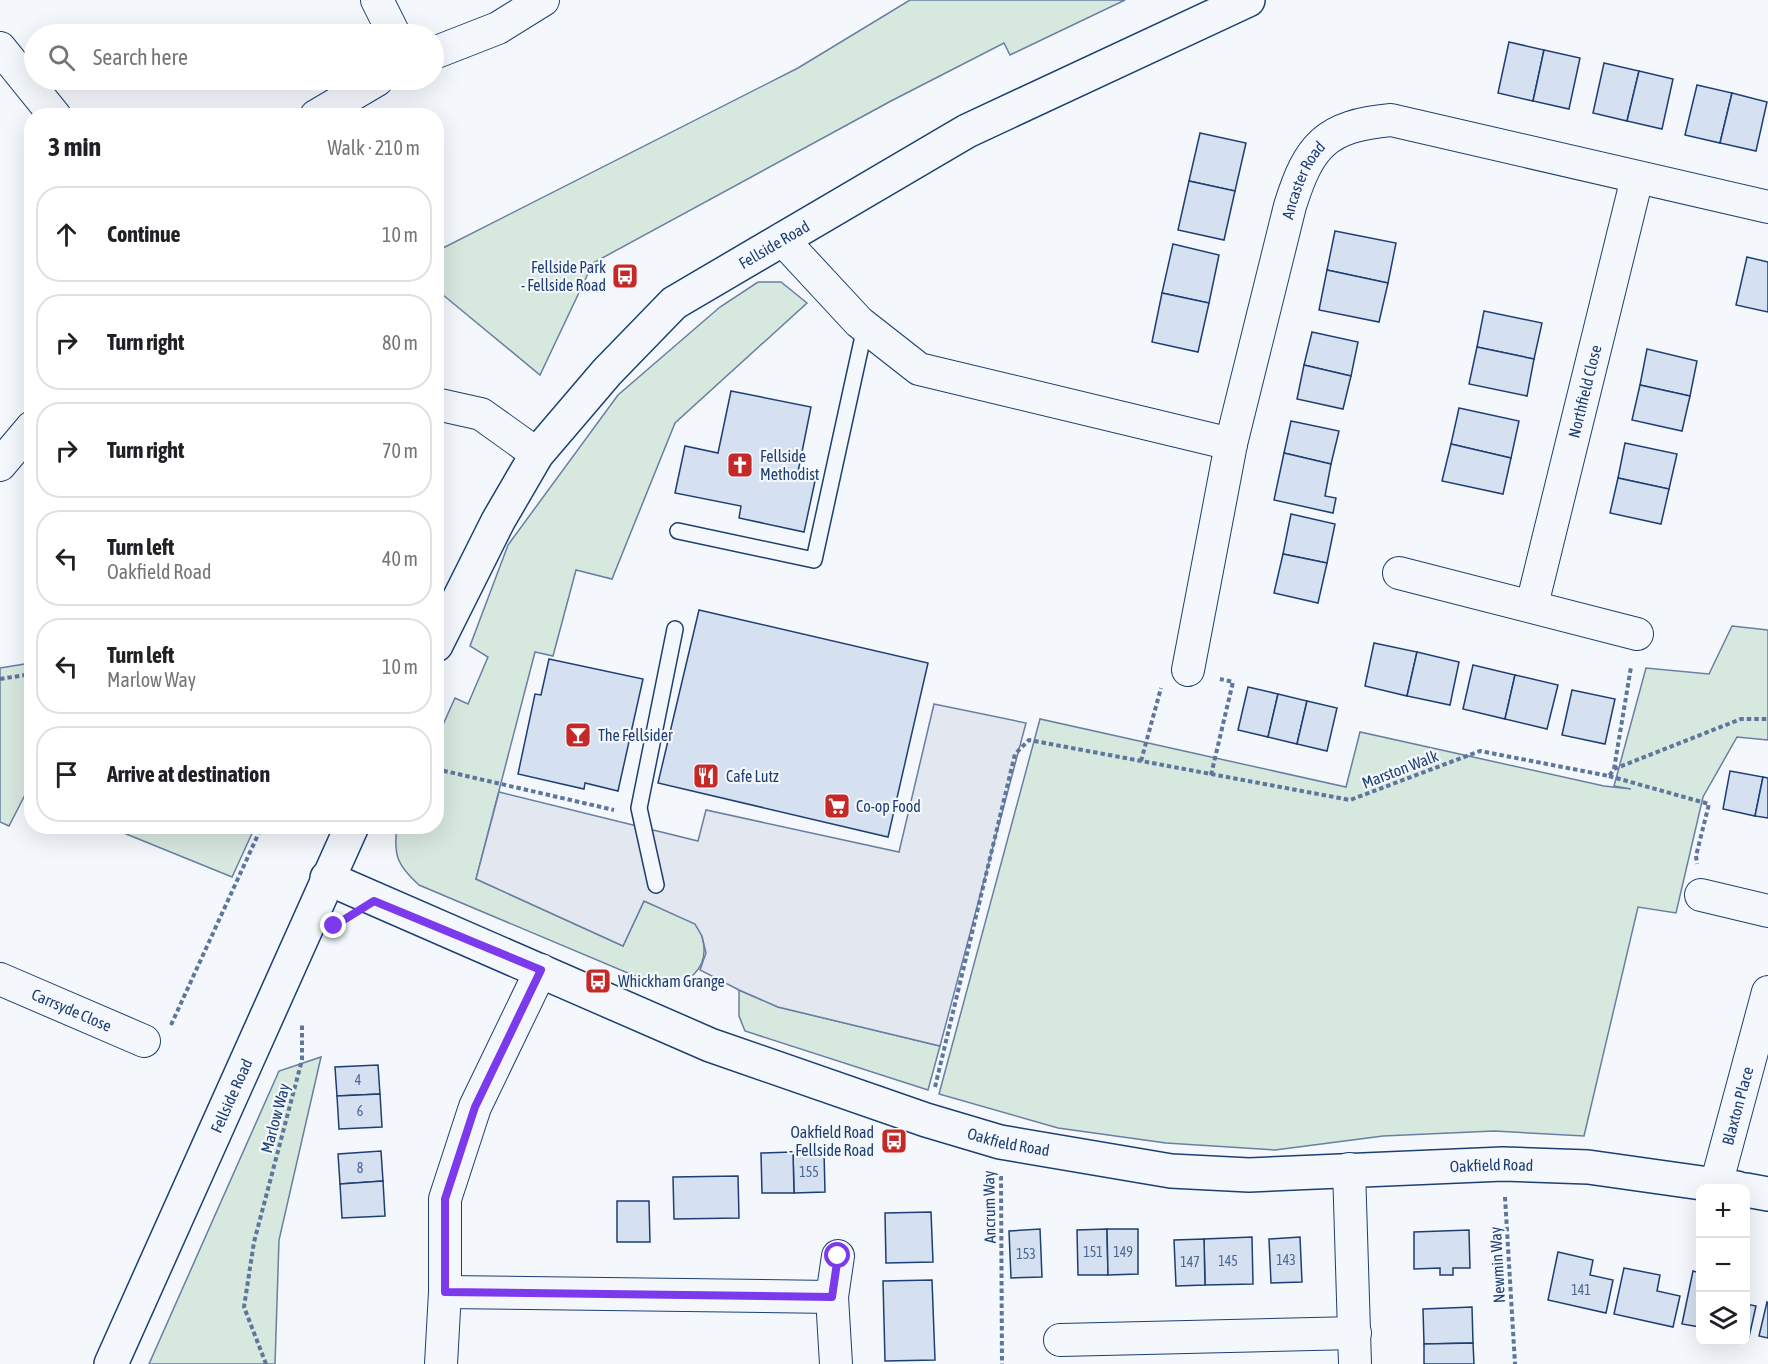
<!DOCTYPE html>
<html lang="en">
<head>
<meta charset="utf-8">
<style>
  body { margin:0; font-family:"Asap Condensed",sans-serif; background:#f6f6f6; color:#202124 }
  .controls { position:absolute; right:18px; bottom:18px; display:grid; overflow:hidden; border-radius:12px; box-shadow:0 6px 24px #0002 }
  .controls button { width:54px; height:54px; display:grid; place-items:center; padding:0; border:0; border-bottom:2px solid #e0e0e0; background:#fff; color:#202124; font:30px sans-serif }
  .stop { position:absolute; width:18px; height:18px; margin:-14px; border:4px solid #7c3aed; border-radius:50%; background:#fff }
  .stop.end { background:#7c3aed; border-color:#fff; box-shadow:0 2px 6px #0008 }
  .list { margin:0; padding:0; list-style:none }
  h2 { display:flex; justify-content:space-between; align-items:center; height:78px; margin:0; padding:0 24px; font-size:26px }
  h2 small { font-size:20px; font-weight:400; color:#757577 }
  .list li { display:grid; grid-template-columns:39px 1fr auto; gap:18px; align-items:center; box-sizing:border-box; height:96px; margin:0 12px 12px; padding:0 12px; border:2px solid #e0e0e0; border-radius:24px }
  .list b { display:block; font-size:22px; white-space:nowrap }
  .list p { margin:0; font-size:20px; white-space:nowrap; color:#757577 }
  .list em { font-size:20px; font-style:normal; color:#757577 }
  .icon { flex:none; width:33px; height:33px; fill:none; stroke:currentColor; stroke-width:2; stroke-linecap:round; stroke-linejoin:round }
  .map { position:relative; flex:none; width:1768px; height:1364px; overflow:hidden }
  .search { position:absolute; background:#fff; box-shadow:0 6px 24px #0002; left:24px; top:24px; width:420px; height:66px; display:flex; align-items:center; gap:15px; box-sizing:border-box; padding:0 21px; border-radius:33px; color:#757577; font-size:22px }
  .panel { position:absolute; background:#fff; box-shadow:0 6px 24px #0002; left:24px; top:108px; width:420px; height:726px; border-radius:24px }
  .map>svg:first-child { display:block }
  .green { fill:#d7e8df; stroke:#687fa3; stroke-width:1.5 }
  .parking { fill:#e3e8f0; stroke:#687fa3; stroke-width:1.5 }
  .building { fill:#d5e0f0; stroke:#1d3f73; stroke-width:1.5 }
  .lines { fill:none; stroke-linecap:round; stroke-linejoin:round }
  .lane-casing { stroke:#1d3f73; stroke-width:18 }
  .street-casing { stroke:#1d3f73; stroke-width:34 }
  .secondary-casing { stroke:#1d3f73; stroke-width:36 }
  .path { stroke:#5e769c; stroke-width:4; stroke-dasharray:4.5 3; stroke-linecap:butt }
  .lane { stroke:#f4f7fb; stroke-width:15 }
  .street { stroke:#f4f7fb; stroke-width:32 }
  .secondary { stroke:#f4f7fb; stroke-width:33 }
  .route { stroke:#7c3aed; stroke-width:8 }
  .labels { text-anchor:middle; stroke-width:4.5; stroke-linejoin:round; paint-order:stroke }
  .number-label { font-size:14px; fill:#4b6792 }
  .street-label { font-size:16px; fill:#1d3f73; stroke:#f4f7fb }
  .poi-label { font-size:16px; fill:#1d3f73; stroke:#f4f7fb; text-anchor:start }
</style>
</head>
<body>
<div class="map">
<svg width="1768" height="1364" viewBox="0 0 1768 1364">
  <rect width="100%" height="100%" fill="#f4f7fb"/>
  <g class="green">
    <polygon points="910,0 1125,0 1010,55 1004,43 891,101 593,263 540,375 437,290 437,251 798,68"/>
    <path d="M758 282H781L807 303 675 423 612 579 576 570 553 656 535 652 476 879 623 946 644 901C658 907 685 915 695 924 699 928 702 935 703 941 709 968 688 986 661 987L419 885C398 866 393 856 397 827L436 826 437 738 455 698 468 704 488 657 470 646 508 545 618 395 720 307Z"/>
    <polygon points="1732,626 1768,630 1768,740 1737,737 1703,797 1676,913 1638,907 1584,1136 1494,1131 1383,1136 1275,1150 1166,1143 1058,1128 939,1094 1040,719 1346,787 1360,732 1604,786 1631,789 1614,786 1646,668 1709,674"/>
    <polygon points="31,663 31,795 26,793 9,826 0,822 0,668"/>
    <polygon points="109,827 255,827 232,877"/>
    <polygon points="739,990 778,1007 940,1046 928,1090 745,1031 739,1016"/>
    <polygon points="321,1057 279,1240 275,1364 149,1364 279,1071"/>
  </g>
  <polygon class="parking" points="934,704 1026,723 940,1046 778,1007 739,990 700,970 706,953 702,936 695,924 644,901 623,946 476,879 499,792 698,841 706,810 899,852"/>
  <g class="building">
    <polygon points="1509,42 1544,50 1533,101 1498,93"/>
    <polygon points="1544,50 1580,58 1569,109 1533,101"/>
    <polygon points="1604,63 1639,71 1627,121 1593,113"/>
    <polygon points="1639,71 1673,79 1662,129 1627,121"/>
    <polygon points="1697,85 1732,93 1720,143 1685,135"/>
    <polygon points="1732,93 1767,102 1756,151 1720,143"/>
    <polygon points="1200,133 1246,143 1235,191 1189,181"/>
    <polygon points="1189,181 1235,191 1224,240 1178,230"/>
    <polygon points="1335,231 1396,243 1388,283 1327,270"/>
    <polygon points="1173,244 1219,255 1209,303 1162,293"/>
    <polygon points="1747,257 1768,262 1768,312 1736,305"/>
    <polygon points="1327,270 1388,283 1379,322 1319,310"/>
    <polygon points="1162,293 1209,303 1198,352 1152,342"/>
    <polygon points="1484,311 1542,323 1534,359 1477,347"/>
    <polygon points="1312,332 1358,342 1351,376 1304,365"/>
    <polygon points="1477,347 1534,359 1527,396 1469,384"/>
    <polygon points="1647,349 1697,361 1690,396 1640,385"/>
    <polygon points="1304,365 1351,376 1343,409 1297,399"/>
    <polygon points="1640,385 1690,396 1682,431 1632,420"/>
    <polygon points="731,391 811,407 797,477 815,481 804,532 739,518 741,506 675,493 685,446 718,453"/>
    <polygon points="1459,408 1519,421 1511,458 1451,444"/>
    <polygon points="1291,421 1339,431 1331,464 1284,453"/>
    <polygon points="1625,443 1677,454 1669,489 1618,478"/>
    <polygon points="1451,444 1511,458 1503,494 1442,481"/>
    <polygon points="1284,453 1331,464 1325,496 1336,498 1333,513 1274,500"/>
    <polygon points="1618,478 1669,489 1661,524 1610,513"/>
    <polygon points="1291,514 1335,524 1327,563 1283,554"/>
    <polygon points="1283,554 1327,563 1318,603 1274,593"/>
    <polygon points="699,610 928,663 888,837 658,783"/>
    <polygon points="1374,643 1417,652 1407,696 1365,686"/>
    <polygon points="1417,652 1459,662 1450,705 1407,696"/>
    <polygon points="549,659 643,679 618,791 585,783 584,789 518,774 535,694 541,695"/>
    <polygon points="1473,665 1515,675 1505,719 1463,709"/>
    <polygon points="1515,675 1558,685 1547,729 1505,719"/>
    <polygon points="1248,687 1278,694 1268,737 1238,730"/>
    <polygon points="1572,690 1615,699 1605,744 1562,735"/>
    <polygon points="1278,694 1307,701 1297,744 1268,737"/>
    <polygon points="1307,701 1337,708 1327,751 1297,744"/>
    <polygon points="1730,771 1763,777 1755,816 1723,809"/>
    <polygon points="1763,777 1768,778 1768,818 1755,816"/>
    <polygon points="378,1065 380,1094 337,1096 335,1067"/>
    <polygon points="380,1094 382,1127 339,1129 337,1096"/>
    <polygon points="381,1151 383,1181 340,1184 338,1154"/>
    <polygon points="824,1151 825,1192 794,1193 793,1152"/>
    <polygon points="793,1152 794,1193 762,1193 761,1153"/>
    <polygon points="738,1176 739,1218 674,1219 673,1177"/>
    <polygon points="383,1181 385,1216 342,1218 340,1184"/>
    <polygon points="617,1201 649,1201 650,1242 617,1242"/>
    <polygon points="931,1212 933,1262 886,1263 885,1213"/>
    <polygon points="1040,1229 1042,1277 1011,1278 1009,1231"/>
    <polygon points="1107,1229 1108,1275 1078,1275 1077,1230"/>
    <polygon points="1107,1229 1138,1229 1138,1274 1108,1275"/>
    <polygon points="1469,1230 1470,1268 1453,1268 1453,1275 1440,1275 1440,1268 1414,1269 1414,1232"/>
    <polygon points="1252,1237 1253,1284 1205,1285 1204,1239"/>
    <polygon points="1300,1237 1302,1282 1271,1283 1269,1239"/>
    <polygon points="1204,1239 1205,1285 1176,1286 1174,1240"/>
    <polygon points="1558,1252 1593,1260 1590,1275 1613,1280 1606,1313 1548,1300"/>
    <polygon points="1624,1268 1660,1275 1657,1291 1680,1296 1673,1327 1614,1314"/>
    <polygon points="1693,1271 1700,1273 1700,1327 1682,1324"/>
    <polygon points="932,1280 935,1360 885,1361 883,1281"/>
    <polygon points="1767,1302 1768,1303 1768,1338 1759,1336"/>
    <polygon points="1746,1304 1756,1306 1749,1337 1746,1336"/>
    <polygon points="1472,1307 1473,1343 1424,1344 1423,1309"/>
    <polygon points="1473,1343 1474,1364 1424,1364 1424,1344"/>
  </g>
  <g class="lines">
    <defs>
      <g id="lane">
        <polyline points="678,531 814,560 865,327"/>
        <polyline points="656,885 639,808 675,629"/>
      </g>
      <g id="street">
        <polyline points="377,0 394,34"/>
        <polyline points="0,48 55,116"/>
        <polyline points="434,53 498,28 543,0"/>
        <polyline points="316,116 377,80"/>
        <polyline points="782,239 859,322 919,369 1231,444"/>
        <polyline points="436,404 481,414 537,454"/>
        <polyline points="0,465 32,427"/>
        <polyline points="1399,573 1637,634"/>
        <path id="s1" d="M1532 605 1637 178"/>
        <path id="s2" d="M1188 670 1231 444 1290 206C1309 145 1326 126 1391 120L1768 207"/>
        <polyline points="1701,895 1768,911"/>
        <path id="s3" d="M0 979 144 1041"/>
        <polyline points="1349,1169 1355,1364"/>
        <path id="s4" d="M1716 1185 1768 992"/>
        <polyline points="445,1292 832,1297"/>
        <polyline points="1060,1340 1355,1333"/>
        <polyline points="441,1364 445,1292 445,1199 475,1107 541,970"/>
        <polyline points="836,1364 832,1297 838,1256"/>
      </g>
      <g id="secondary">
        <path id="s5" d="M436 645 498 521 537 454 607 372 674 303 967 131 1248 0"/>
        <path id="s6" d="M327 878 710 1045 926 1120 1000 1142 1171 1171 1249 1175 1503 1164 1588 1167 1737 1188"/>
        <polyline points="1746,1190 1768,1194"/>
        <path id="s7" d="M111 1364 352 826"/>
      </g>
    </defs>
    <use href="#lane" class="lane-casing"/>
    <use href="#street" class="street-casing"/>
    <use href="#secondary" class="secondary-casing"/>
    <g class="path">
      <polyline points="0,679 32,674"/>
      <polyline points="1141,761 1161,688"/>
      <polyline points="436,769 614,810"/>
      <polyline points="1614,769 1631,667"/>
      <polyline points="1211,775 1233,682 1220,679"/>
      <polyline points="1609,776 1709,804 1696,856 1697,864"/>
      <polyline points="171,1025 262,826"/>
      <polyline points="935,1087 1015,754 1029,740 1350,800 1480,751 1609,776 1614,769 1741,719 1768,719"/>
      <polyline points="1001,1176 1002,1364"/>
      <polyline points="1505,1197 1515,1364"/>
      <polyline points="266,1364 244,1307 254,1242 302,1060 302,1025"/>
    </g>
    <use href="#lane" class="lane"/>
    <use href="#street" class="street"/>
    <use href="#secondary" class="secondary"/>
  </g>
  <g class="lines">
    <polyline class="route" points="334,926 374,901 541,970 475,1107 445,1199 445,1292 832,1297 838,1256"/>
  </g>
  <defs>
    <symbol id="bus-square" viewBox="-11 -11 22 22"><rect x="-9" y="-9" width="18" height="18" rx="4" fill="#c62828" stroke="#f4f7fb"/><path d="M-5-6H5V4H4V6H2V4H-2V6H-4V4H-5ZM-3.5-4V0h7V-4ZM-3.5 1.2v1.5H-2V1.2ZM2 1.2v1.5H3.5V1.2Z" fill="#fff"/></symbol>
    <symbol id="church-square" viewBox="-11 -11 22 22"><rect x="-9" y="-9" width="18" height="18" rx="4" fill="#c62828" stroke="#f4f7fb"/><path d="M-1.2-6h2.4v3.5h3.3v2.4h-3.3V6h-2.4V-.1h-3.3v-2.4h3.3Z" fill="#fff"/></symbol>
    <symbol id="bar-square" viewBox="-11 -11 22 22"><rect x="-9" y="-9" width="18" height="18" rx="4" fill="#c62828" stroke="#f4f7fb"/><path d="M-6-5H6L.8 .8V4.5H3.5V6h-7V4.5H-.8V.8Z" fill="#fff"/></symbol>
    <symbol id="restaurant-square" viewBox="-11 -11 22 22"><rect x="-9" y="-9" width="18" height="18" rx="4" fill="#c62828" stroke="#f4f7fb"/><path d="M-5-6h1v4h1v-4h1v4h1v-4h1v5L-1.5 .5V6h-2V.5L-5-1ZM5-6V6H3V1.5H1.5Q1.5-4 5-6Z" fill="#fff"/></symbol>
    <symbol id="supermarket-square" viewBox="-11 -11 22 22"><rect x="-9" y="-9" width="18" height="18" rx="4" fill="#c62828" stroke="#f4f7fb"/><path d="M-6-5.5h2.5l.6 2H6L4.5 2H-2.5L-4.4-4H-6ZM-1.5 3.2a1.3 1.3 0 1 0 .1 0ZM3 3.2a1.3 1.3 0 1 0 .1 0Z" fill="#fff"/></symbol>
  </defs>
  <g fill-rule="evenodd">
    <use href="#bus-square" x="610" y="261" width="30" height="30"/>
    <use href="#church-square" x="725" y="450" width="30" height="30"/>
    <use href="#bar-square" x="563" y="720" width="30" height="30"/>
    <use href="#restaurant-square" x="691" y="761" width="30" height="30"/>
    <use href="#supermarket-square" x="822" y="791" width="30" height="30"/>
    <use href="#bus-square" x="583" y="966" width="30" height="30"/>
    <use href="#bus-square" x="879" y="1126" width="30" height="30"/>
  </g>
  <g class="labels">
    <g class="number-label">
      <text x="358" y="1085">4</text>
      <text x="360" y="1116">6</text>
      <text x="360" y="1173">8</text>
      <text x="809" y="1177">155</text>
      <text x="1093" y="1257">151</text>
      <text x="1123" y="1257">149</text>
      <text x="1026" y="1259">153</text>
      <text x="1286" y="1265">143</text>
      <text x="1228" y="1266">145</text>
      <text x="1190" y="1267">147</text>
      <text x="1581" y="1295">141</text>
    </g>
    <g class="street-label">
      <text dy="6" stroke="none"><textPath href="#s2" startOffset="504">Ancaster Road</textPath></text>
      <text dy="6" stroke="none"><textPath href="#s5" startOffset="536">Fellside Road</textPath></text>
      <text dy="6" stroke="none"><textPath href="#s1" startOffset="220">Northfield Close</textPath></text>
      <text transform="translate(1400 769) rotate(-21)" y="6">Marston Walk</text>
      <text dy="6" stroke="none"><textPath href="#s3" startOffset="78">Carrsyde Close</textPath></text>
      <text dy="6" stroke="none"><textPath href="#s7" startOffset="294">Fellside Road</textPath></text>
      <text dy="6" stroke="none"><textPath href="#s4" startOffset="82">Blaxton Place</textPath></text>
      <text transform="translate(275 1118) rotate(-75)" y="6">Marlow Way</text>
      <text dy="6" stroke="none"><textPath href="#s6" startOffset="732">Oakfield Road</textPath></text>
      <text dy="6" stroke="none"><textPath href="#s6" startOffset="1218">Oakfield Road</textPath></text>
      <text transform="translate(989 1207) rotate(-91)" y="6">Ancrum Way</text>
      <text transform="translate(1497 1265) rotate(-93)" y="6">Newmin Way</text>
    </g>
    <g class="poi-label">
      <text x="606" y="273" text-anchor="end">Fellside Park<tspan x="606" dy="18">- Fellside Road</tspan></text>
      <text x="760" y="462">Fellside<tspan x="760" dy="18">Methodist</tspan></text>
      <text x="598" y="741">The Fellsider</text>
      <text x="726" y="782">Cafe Lutz</text>
      <text x="856" y="812">Co-op Food</text>
      <text x="618" y="987">Whickham Grange</text>
      <text x="874" y="1138" text-anchor="end">Oakfield Road<tspan x="874" dy="18">- Fellside Road</tspan></text>
    </g>
  </g>
</svg>
<div class="controls">
<button>+</button>
<button>−</button>
<button><svg class="icon" aria-label="layers" viewBox="0 0 24 24"><path d="M12 4l9 5-9 5-9-5zM3 14l9 5 9-5"/></svg></button>
</div>
<div class="stop" style="left:838px;top:1256px"></div>
<div class="stop end" style="left:334px;top:926px"></div>
<div class="search"><svg class="icon" aria-label="search" viewBox="0 0 24 24"><circle cx="10" cy="10" r="6"/><path d="M15 15l6 6"/></svg>Search here</div>
<section class="panel">
<h2>3 min<small>Walk · 210 m</small></h2>
<ul class="list">
<li><svg class="icon" aria-label="ahead" viewBox="0 0 24 24"><path d="M12 20V5M6 11l6-6 6 6"/></svg><div><b>Continue</b></div><em>10 m</em></li>
<li><svg class="icon" aria-label="right" viewBox="0 0 24 24"><path d="M7 20v-9h11M14 6l5 5-5 5"/></svg><div><b>Turn right</b></div><em>80 m</em></li>
<li><svg class="icon" aria-label="right" viewBox="0 0 24 24"><path d="M7 20v-9h11M14 6l5 5-5 5"/></svg><div><b>Turn right</b></div><em>70 m</em></li>
<li><svg class="icon" aria-label="left" viewBox="0 0 24 24"><path d="M17 20v-9H6M10 6l-5 5 5 5"/></svg><div><b>Turn left</b><p>Oakfield Road</p></div><em>40 m</em></li>
<li><svg class="icon" aria-label="left" viewBox="0 0 24 24"><path d="M17 20v-9H6M10 6l-5 5 5 5"/></svg><div><b>Turn left</b><p>Marlow Way</p></div><em>10 m</em></li>
<li><svg class="icon" aria-label="arrive" viewBox="0 0 24 24"><path d="M6 21V4h12l-3 4 3 4H6"/></svg><div><b>Arrive at destination</b></div></li>
</ul>
</section>
</div>
</body>
</html>
